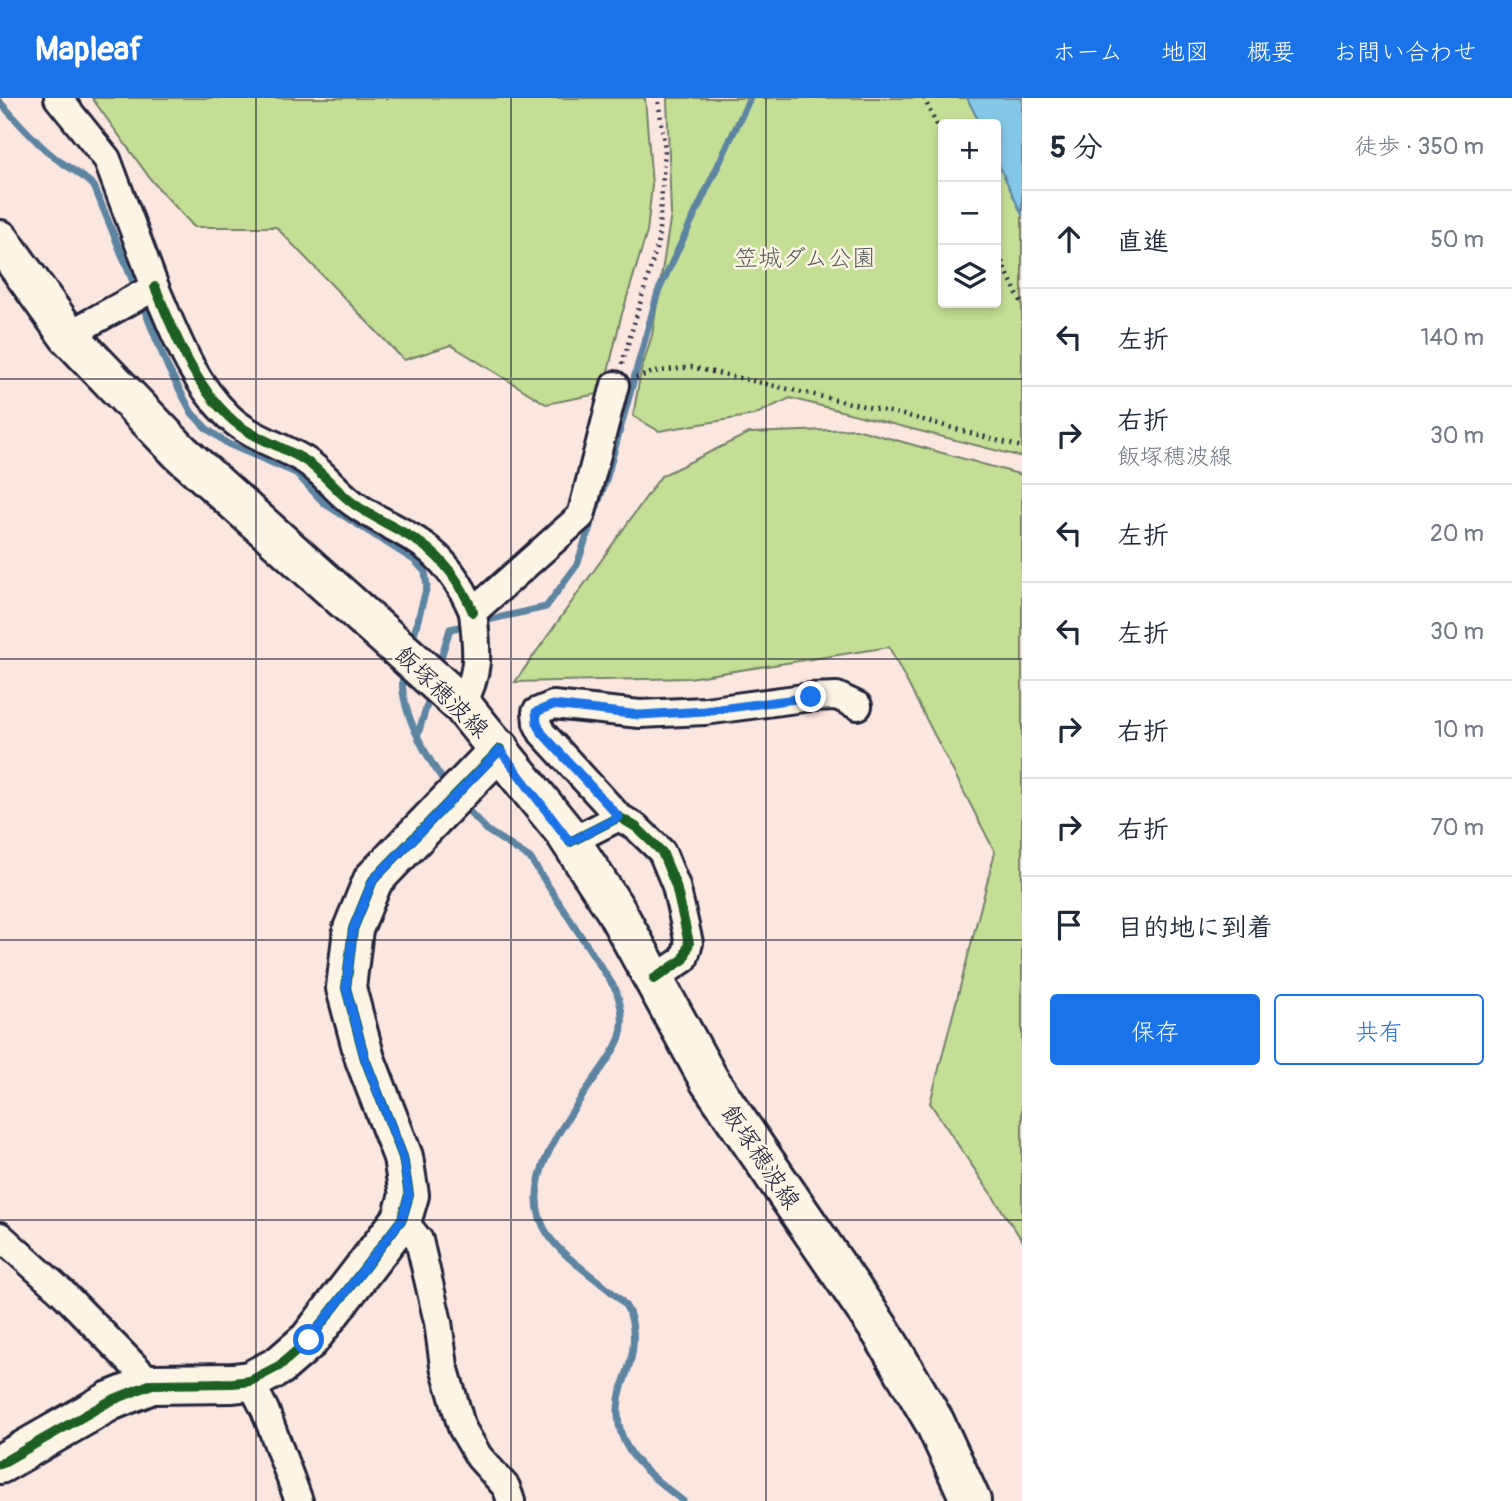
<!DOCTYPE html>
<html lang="ja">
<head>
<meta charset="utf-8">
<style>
  body { margin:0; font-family:Pangolin,"Klee One",sans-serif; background:#f6f6f7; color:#1f2937 }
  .controls { position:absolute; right:21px; top:21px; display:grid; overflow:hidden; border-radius:7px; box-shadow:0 4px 10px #0003 }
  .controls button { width:63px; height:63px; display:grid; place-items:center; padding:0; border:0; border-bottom:2px solid #e0e1e3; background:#fff; color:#1f2937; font:35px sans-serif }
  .stop { position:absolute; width:21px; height:21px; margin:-16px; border:5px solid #1a73e8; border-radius:50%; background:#fff }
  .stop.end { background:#1a73e8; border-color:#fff; box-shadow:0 2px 7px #0008 }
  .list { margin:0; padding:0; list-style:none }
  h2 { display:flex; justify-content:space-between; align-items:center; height:91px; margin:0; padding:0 28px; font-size:30px }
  h2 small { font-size:23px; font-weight:400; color:#747a83 }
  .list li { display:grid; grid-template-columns:46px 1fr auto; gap:21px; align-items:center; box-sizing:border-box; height:98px; padding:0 28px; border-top:2px solid #e0e1e3 }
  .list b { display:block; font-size:26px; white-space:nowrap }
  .list p { margin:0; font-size:23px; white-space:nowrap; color:#747a83 }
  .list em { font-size:23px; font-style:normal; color:#747a83 }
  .actions { display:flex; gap:14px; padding:21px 28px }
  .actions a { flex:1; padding:16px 0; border:2px solid #1a73e8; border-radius:7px; text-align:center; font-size:24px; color:#1a73e8 }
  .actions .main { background:#1a73e8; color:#fff }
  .icon { flex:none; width:38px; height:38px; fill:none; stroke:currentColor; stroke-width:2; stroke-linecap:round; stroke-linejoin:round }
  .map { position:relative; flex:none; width:1022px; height:1403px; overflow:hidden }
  header { display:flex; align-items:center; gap:42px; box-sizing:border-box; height:98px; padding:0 35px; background:#1a73e8; color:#fff }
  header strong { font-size:33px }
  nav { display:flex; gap:38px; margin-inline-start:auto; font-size:24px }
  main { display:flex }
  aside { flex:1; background:#fff }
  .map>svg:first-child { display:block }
  .green { fill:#c4de95; stroke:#738068; stroke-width:2; fill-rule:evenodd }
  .water { fill:#85c7e6; stroke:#5d85a2; stroke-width:2 }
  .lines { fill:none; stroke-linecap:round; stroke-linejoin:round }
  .stream { stroke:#5d85a2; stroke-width:7 }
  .street-casing { stroke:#22223b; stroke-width:32 }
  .secondary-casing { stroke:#22223b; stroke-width:44 }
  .path { stroke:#22223b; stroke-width:4.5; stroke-dasharray:2 5; stroke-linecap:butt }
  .street { stroke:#fcf5e5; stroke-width:26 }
  .secondary { stroke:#fcf5e5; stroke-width:38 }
  .cycleway-casing { stroke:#fcf5e5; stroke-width:15 }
  .cycleway { stroke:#1b5e20; stroke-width:10 }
  .route { stroke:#1a73e8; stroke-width:9 }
  .grid { fill:none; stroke:#22223b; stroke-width:2; stroke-opacity:0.55 }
  .labels { text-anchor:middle; stroke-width:5; stroke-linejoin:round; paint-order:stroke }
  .park-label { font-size:24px; fill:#535a56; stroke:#fcf5e5 }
  .street-label { font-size:24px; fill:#22223b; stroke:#fcf5e5 }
</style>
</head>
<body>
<header>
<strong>Mapleaf</strong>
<nav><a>ホーム</a><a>地図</a><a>概要</a><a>お問い合わせ</a></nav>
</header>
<main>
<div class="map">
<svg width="1022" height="1403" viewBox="0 0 1022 1403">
  <rect width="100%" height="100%" fill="#fce6e0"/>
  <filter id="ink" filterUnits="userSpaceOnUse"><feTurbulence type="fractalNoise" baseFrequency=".0143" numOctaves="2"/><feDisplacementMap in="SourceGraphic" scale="14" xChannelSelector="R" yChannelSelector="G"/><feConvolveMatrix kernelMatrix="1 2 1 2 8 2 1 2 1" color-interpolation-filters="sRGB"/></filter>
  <g filter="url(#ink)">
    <g class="green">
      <polygon points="92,0 645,0 652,87 647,134 621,219 603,295 546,306 451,247 404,262 276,129 194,129 152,83"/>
      <path d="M667 0H1022V359L790 300 754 317 659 333 633 318 641 273 652 237 671 116ZM943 26H996V205H943Z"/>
      <polygon points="856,331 1022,377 1022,1142 930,1005 995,754 889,549 689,580 515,584 661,378 749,335"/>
    </g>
    <polygon class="water" points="967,0 1022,0 1022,117 996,61 996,26 980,26"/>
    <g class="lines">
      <g class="stream">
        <path d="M0 4C17 23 34 43 54 59 67 69 82 76 94 88L168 270 192 315 206 330 228 346 296 375 325 406 414 462 425 474 427 488 412 544"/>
        <polyline points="479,524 546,509 577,467 606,382 658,194 750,0"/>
        <polyline points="438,569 450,531 468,527"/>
        <path d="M404 572C395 606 428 662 448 689"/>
        <polyline points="418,636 431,594"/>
        <path d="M462 706 488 733 530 760 616 892C621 907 625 922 620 939 614 955 602 970 592 984 575 1009 545 1051 539 1082 527 1135 567 1158 603 1187 612 1195 624 1202 629 1214 636 1232 634 1254 628 1271 625 1281 620 1292 619 1302 611 1351 649 1376 683 1403"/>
      </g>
      <defs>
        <g id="street">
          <polyline points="58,0 107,61 155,189 68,237"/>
          <path d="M155 189C175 235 191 282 228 318 250 340 281 347 306 363 324 375 337 394 354 406 376 422 401 431 423 447 447 464 462 488 473 514"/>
          <path d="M462 607C481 573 477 552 473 514L581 418 615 287"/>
          <polyline points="619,719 542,635 537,625 536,614 553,607 640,616 705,613 811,599 837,598 858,608"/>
          <polyline points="570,744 619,719 636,729 662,754 676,788 689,845 684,861 654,881"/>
          <polyline points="402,1121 419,1142 438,1224 444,1268 462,1330 479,1359 506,1389 511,1403"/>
          <polyline points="0,1138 62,1194 152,1286"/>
          <polyline points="250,1283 265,1312 299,1403"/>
        </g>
        <g id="secondary">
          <polyline points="0,142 68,237 180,354 462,607 564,733 615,811 709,982 882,1235 935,1325 971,1403"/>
          <polyline points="0,1366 110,1303 152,1286 233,1285 250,1283 279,1268 309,1242 402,1121 409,1097 403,1059 365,961 346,890 353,831 373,782 500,651"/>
        </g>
      </defs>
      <use href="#street" class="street-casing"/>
      <use href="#secondary" class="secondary-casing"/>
      <g class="path">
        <polyline points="924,0 943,41"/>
        <polyline points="996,151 1022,207"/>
        <polyline points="622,266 658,145 665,51 658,0"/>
        <polyline points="636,280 653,274 691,269 912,319 1022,349"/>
      </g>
      <use href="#street" class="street"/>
      <use href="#secondary" class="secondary"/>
      <defs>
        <g id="cycleway">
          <path d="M155 189C175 235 191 282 228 318 250 340 281 347 306 363 324 375 337 394 354 406 376 422 401 431 423 447 447 464 462 488 473 514"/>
          <polyline points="570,744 619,719 636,729 662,754 676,788 689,845 684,861 654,881"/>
          <polyline points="0,1366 110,1303 152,1286 233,1285 250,1283 279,1268 309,1242 402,1121 409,1097 403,1059 365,961 346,890 353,831 373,782 500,651"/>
        </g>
      </defs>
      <use href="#cycleway" class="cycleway-casing"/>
      <use href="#cycleway" class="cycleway"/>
    </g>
  </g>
  <g class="lines" filter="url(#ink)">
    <polyline class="route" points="309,1242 402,1121 409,1097 403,1059 365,961 346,890 353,831 373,782 500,652 570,744 619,719 542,635 537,625 536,614 553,607 640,617 705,613 811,599"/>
  </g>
  <path class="grid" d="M256 0V1403M511 0V1403M766 0V1403M0 281H1022M0 561H1022M0 842H1022M0 1122H1022"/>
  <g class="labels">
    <g class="park-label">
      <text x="805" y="168">笠城ダム公園</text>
    </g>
    <g class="street-label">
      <text transform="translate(442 594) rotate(44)" y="8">飯塚穂波線</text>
      <text transform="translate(761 1059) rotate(56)" y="8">飯塚穂波線</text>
    </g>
  </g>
</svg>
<div class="controls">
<button>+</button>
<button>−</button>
<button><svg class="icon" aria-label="layers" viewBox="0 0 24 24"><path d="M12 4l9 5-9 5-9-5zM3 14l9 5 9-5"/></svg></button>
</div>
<div class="stop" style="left:309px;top:1242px"></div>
<div class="stop end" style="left:811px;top:599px"></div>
</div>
<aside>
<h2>5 分<small>徒歩 · 350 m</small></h2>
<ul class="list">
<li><svg class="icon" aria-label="ahead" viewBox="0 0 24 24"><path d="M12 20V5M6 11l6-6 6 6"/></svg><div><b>直進</b></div><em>50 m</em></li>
<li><svg class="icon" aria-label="left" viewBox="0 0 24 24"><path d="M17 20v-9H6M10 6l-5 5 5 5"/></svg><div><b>左折</b></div><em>140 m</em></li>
<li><svg class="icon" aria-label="right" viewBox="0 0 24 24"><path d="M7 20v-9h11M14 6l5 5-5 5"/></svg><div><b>右折</b><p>飯塚穂波線</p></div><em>30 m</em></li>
<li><svg class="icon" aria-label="left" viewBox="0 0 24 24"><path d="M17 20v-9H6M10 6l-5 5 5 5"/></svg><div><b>左折</b></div><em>20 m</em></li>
<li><svg class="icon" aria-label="left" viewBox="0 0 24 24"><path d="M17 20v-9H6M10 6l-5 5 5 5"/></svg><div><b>左折</b></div><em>30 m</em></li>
<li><svg class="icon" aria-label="right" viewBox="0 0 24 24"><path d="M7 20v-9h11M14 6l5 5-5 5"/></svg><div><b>右折</b></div><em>10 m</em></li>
<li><svg class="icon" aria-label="right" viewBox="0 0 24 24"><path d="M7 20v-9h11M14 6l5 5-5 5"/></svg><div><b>右折</b></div><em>70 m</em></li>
<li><svg class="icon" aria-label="arrive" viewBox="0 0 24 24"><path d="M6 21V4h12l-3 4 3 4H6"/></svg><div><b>目的地に到着</b></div></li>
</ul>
<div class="actions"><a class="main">保存</a><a>共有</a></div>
</aside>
</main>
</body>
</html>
